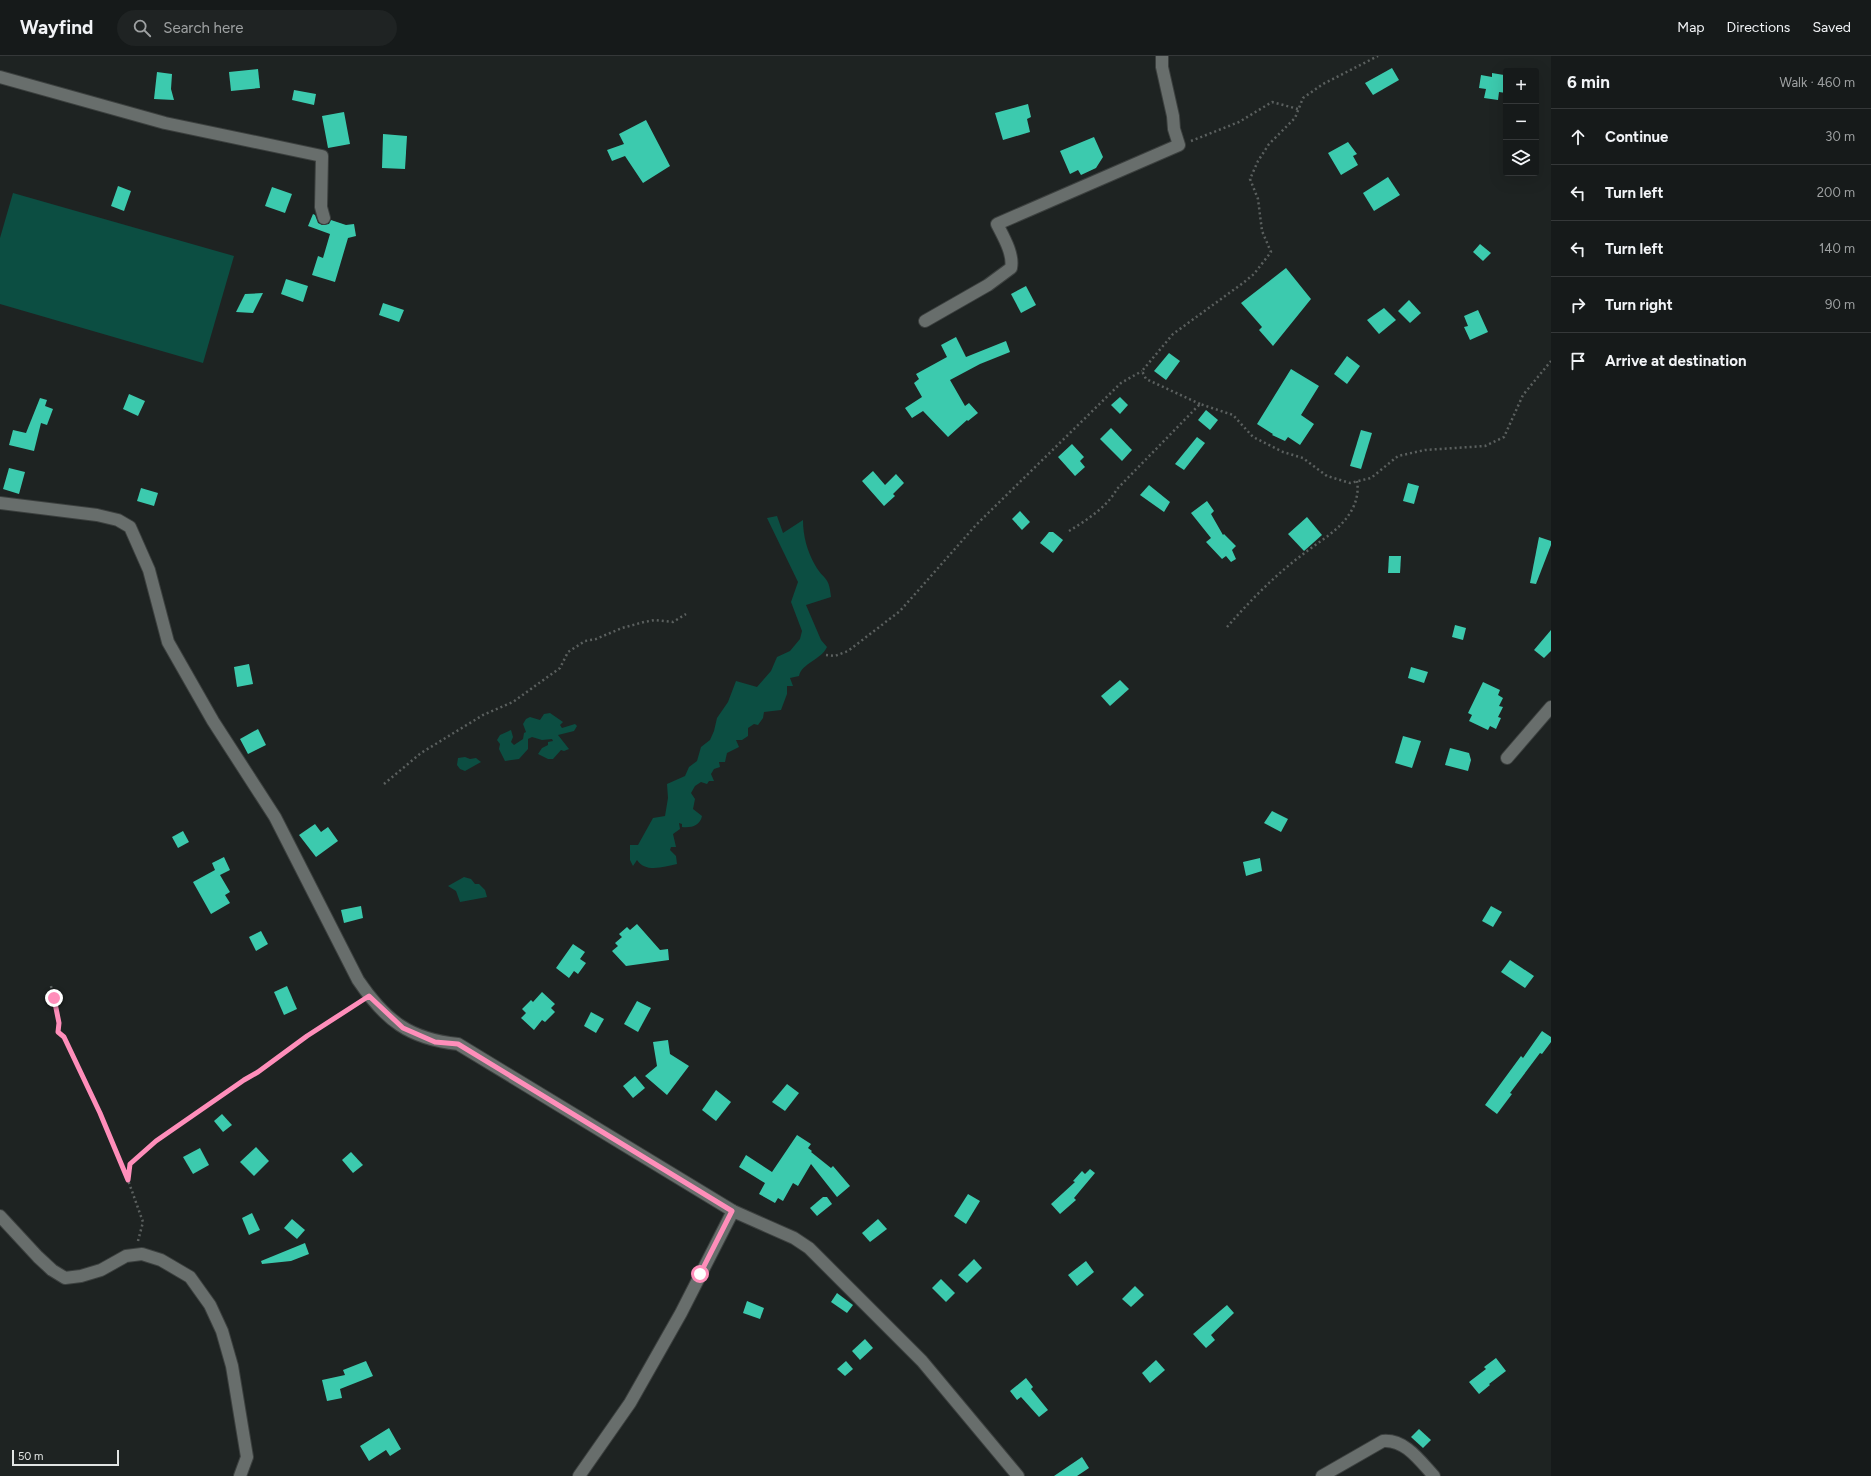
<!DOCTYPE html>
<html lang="en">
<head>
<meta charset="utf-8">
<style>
  body { margin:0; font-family:Figtree,sans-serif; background:#1f2323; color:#f1f3f6 }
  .controls { position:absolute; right:12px; top:12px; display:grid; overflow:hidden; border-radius:4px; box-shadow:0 4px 16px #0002 }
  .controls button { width:36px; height:36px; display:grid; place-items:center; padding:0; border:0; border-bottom:1px solid #353839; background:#161a1a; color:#f1f3f6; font:20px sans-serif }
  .scale { position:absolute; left:12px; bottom:10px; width:107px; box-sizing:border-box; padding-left:4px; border:2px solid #e2e5e4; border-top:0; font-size:11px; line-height:14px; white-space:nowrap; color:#e2e5e4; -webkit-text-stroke:3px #1e2322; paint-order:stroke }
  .stop { position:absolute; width:12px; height:12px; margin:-9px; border:3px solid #ff8eba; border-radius:50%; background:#fff }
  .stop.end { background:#ff8eba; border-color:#fff; box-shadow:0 1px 4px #0008 }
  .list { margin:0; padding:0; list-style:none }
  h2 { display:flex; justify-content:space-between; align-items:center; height:52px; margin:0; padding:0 16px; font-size:17px }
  h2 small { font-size:13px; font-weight:400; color:#9ea1a2 }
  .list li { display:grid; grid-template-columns:26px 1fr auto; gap:12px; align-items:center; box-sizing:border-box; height:56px; padding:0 16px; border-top:1px solid #353839 }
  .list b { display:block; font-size:15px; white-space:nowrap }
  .list em { font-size:13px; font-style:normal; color:#9ea1a2 }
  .icon { flex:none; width:22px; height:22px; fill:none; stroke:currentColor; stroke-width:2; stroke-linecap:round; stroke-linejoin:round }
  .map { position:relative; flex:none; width:1551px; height:1420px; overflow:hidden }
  header { display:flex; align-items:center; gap:24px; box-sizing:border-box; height:56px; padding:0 20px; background:#161a1a; border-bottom:1px solid #353839 }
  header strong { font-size:19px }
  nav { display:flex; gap:22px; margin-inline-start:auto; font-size:14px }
  .search { width:280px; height:36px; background:#1f2323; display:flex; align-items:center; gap:10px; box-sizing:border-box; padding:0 14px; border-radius:22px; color:#9ea1a2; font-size:15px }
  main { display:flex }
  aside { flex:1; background:#161a1a }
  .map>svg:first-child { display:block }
  .green { fill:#0c4e42 }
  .building { fill:#3ccaae }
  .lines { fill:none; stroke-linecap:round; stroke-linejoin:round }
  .street-casing { stroke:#3c403f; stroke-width:14 }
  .path { stroke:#5b605f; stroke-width:2.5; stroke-dasharray:2 3; stroke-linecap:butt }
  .street { stroke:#686e6c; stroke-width:12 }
  .route { stroke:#ff8eba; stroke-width:5 }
</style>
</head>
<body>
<header>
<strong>Wayfind</strong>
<div class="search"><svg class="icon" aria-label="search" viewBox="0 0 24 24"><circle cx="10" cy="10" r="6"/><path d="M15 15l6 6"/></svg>Search here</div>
<nav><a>Map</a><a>Directions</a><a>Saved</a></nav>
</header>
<main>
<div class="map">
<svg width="1551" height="1420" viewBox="0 0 1551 1420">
  <rect width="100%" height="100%" fill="#1e2322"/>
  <g class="green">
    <polygon points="13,137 234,200 203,307 0,248 0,182"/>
    <path d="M777 460 783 477 803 464C803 480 807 495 815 509 824 525 829 519 831 541L806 549 821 584 827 591C821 604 802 607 799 620L790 622 793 630H787V638L781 654 764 656 763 662 758 669 754 668 748 672V680L742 684H736L739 691 727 697 725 706H719L720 711 714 713 711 718 714 725H709L707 728 701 726 695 730 691 737 695 743 693 753 702 760C700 770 691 772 682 771V768L679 767 680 773 673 778 676 791H671L670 794 676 800 677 808C664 811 645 817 637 804L633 810 630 804V789H638L653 762 665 760 668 742 667 728 685 720 689 711 697 705 701 691 710 684 714 675 717 662 728 646 736 625 757 631 771 615 777 601 790 595 800 583 802 575 791 546 798 526 767 462Z"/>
    <polygon points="550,657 563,666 560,669 562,672 575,668 577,670 574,675 558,679 569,693 564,695 561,694 553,703 548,703 538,698 542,692 548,689 548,686 553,685 552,683 542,684 532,681 528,683 528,693 519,703 505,705 499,693 500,688 497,684 500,679 511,674 513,681 511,686 514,689 523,683 524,677 526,676 523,668 526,663 530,661 540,664 544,658"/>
    <polygon points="465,701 470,703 476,702 481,706 465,715 460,713 457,709 458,702"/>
    <polygon points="464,821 471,823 475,828 479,828 485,834 487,841 460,846 456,835 448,830"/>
  </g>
  <g class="building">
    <polygon points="1392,12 1399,24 1373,39 1365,27"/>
    <polygon points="258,13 260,32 231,35 229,16"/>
    <polygon points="157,16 172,18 171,33 174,44 154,43"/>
    <polygon points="1492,17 1504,19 1503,25 1506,26 1506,37 1499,36 1498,44 1484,42 1486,33 1479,32 1481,19 1492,21"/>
    <polygon points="294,34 316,38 314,49 292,44"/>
    <polygon points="1028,48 1031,61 1027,63 1030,76 1003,84 995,57"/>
    <polygon points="344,56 350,88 328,92 322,60"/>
    <polygon points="646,64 670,110 643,127 625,100 612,105 607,94 624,88 619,78"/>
    <polygon points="383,78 407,80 405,113 382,112"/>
    <polygon points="1094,81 1103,101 1096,112 1081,119 1078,114 1070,118 1060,95"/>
    <polygon points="1348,86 1357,98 1353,100 1358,109 1341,119 1328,97"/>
    <polygon points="1388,121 1400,139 1374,155 1363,137"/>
    <polygon points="118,130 131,135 124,155 111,150"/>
    <polygon points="272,131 292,138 285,157 265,150"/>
    <polygon points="313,158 315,159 318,167 322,169 329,168 331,164 346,169 354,168 356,180 348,182 335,226 312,219 318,200 323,202 330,178 308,170"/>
    <polygon points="1480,188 1491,197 1483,205 1473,196"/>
    <polygon points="1286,212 1311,243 1273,290 1259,274 1262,271 1241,247"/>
    <polygon points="286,223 308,230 303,246 281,238"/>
    <polygon points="1026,230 1036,249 1021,257 1011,238"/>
    <polygon points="263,237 253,257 236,256 245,238"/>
    <polygon points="1409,244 1421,257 1410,267 1398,255"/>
    <polygon points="383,247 404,254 399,266 379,259"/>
    <polygon points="1384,252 1396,264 1379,278 1367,264"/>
    <polygon points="1478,254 1488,276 1470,284 1464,271 1468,270 1464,260"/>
    <polygon points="956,281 966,301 1006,285 1010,296 980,308 950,324 965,350 969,347 978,357 968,365 967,364 948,381 923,355 912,362 905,352 922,341 914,327 919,323 916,318 947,301 941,289"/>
    <polygon points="1169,297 1180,305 1166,324 1154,315"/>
    <polygon points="1347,300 1360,310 1347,328 1334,318"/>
    <polygon points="1291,313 1319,330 1301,359 1314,368 1300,389 1288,381 1285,385 1272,379 1273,378 1257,368"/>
    <polygon points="129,338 145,345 138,360 123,353"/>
    <polygon points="1120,341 1128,349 1120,358 1111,349"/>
    <polygon points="40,342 47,344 45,350 53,353 47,369 41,367 34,395 9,389 13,374 26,377"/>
    <polygon points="1206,354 1218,364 1210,374 1198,364"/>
    <polygon points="1111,372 1132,394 1122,405 1100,383"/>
    <polygon points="1361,374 1372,377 1361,413 1350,410"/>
    <polygon points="1197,381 1205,387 1184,414 1175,408"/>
    <polygon points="1072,388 1084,401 1080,405 1085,411 1075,420 1058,401"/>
    <polygon points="9,412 25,416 19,438 3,433"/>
    <polygon points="873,415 885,429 896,418 904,427 893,438 895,440 884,450 862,425"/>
    <polygon points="1408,427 1419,430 1414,448 1403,445"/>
    <polygon points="1149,429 1170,446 1164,456 1140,439"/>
    <polygon points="141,432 158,437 154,450 137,445"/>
    <polygon points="1207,445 1214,455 1211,458 1223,479 1224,478 1236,490 1232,494 1236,503 1231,506 1226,500 1222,503 1206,486 1211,482 1191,457"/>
    <polygon points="1020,455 1030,466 1022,474 1012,463"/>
    <polygon points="1307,461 1322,479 1304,495 1288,478"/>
    <polygon points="1049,476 1053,476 1063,484 1053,497 1040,487"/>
    <polygon points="1539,481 1551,485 1551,489 1536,528 1530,527"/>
    <polygon points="1389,500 1401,500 1400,517 1388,517"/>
    <polygon points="1455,569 1466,572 1463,584 1452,581"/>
    <polygon points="1551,574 1551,595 1544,602 1534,594"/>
    <polygon points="249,608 253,628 237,631 234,611"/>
    <polygon points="1411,611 1428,616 1424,627 1408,622"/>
    <polygon points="1120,624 1129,633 1110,650 1101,640"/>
    <polygon points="1483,626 1500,634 1498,639 1503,642 1499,650 1503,651 1498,661 1501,662 1496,673 1490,670 1488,674 1469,665 1472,659 1468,657"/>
    <polygon points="258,673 266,689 248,698 240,683"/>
    <polygon points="1403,680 1421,685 1412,712 1395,707"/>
    <polygon points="1450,692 1469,697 1471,704 1468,715 1445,709"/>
    <polygon points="1272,755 1288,763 1281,776 1264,767"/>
    <polygon points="315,768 321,776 328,771 338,785 316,801 299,779"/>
    <polygon points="183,775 189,786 178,792 172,781"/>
    <polygon points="224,801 230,814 220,819 230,836 225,839 230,847 211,858 193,826 215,814 212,807"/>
    <polygon points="1260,802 1262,815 1246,820 1243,806"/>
    <polygon points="361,850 363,862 344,867 341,854"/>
    <polygon points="1491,850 1502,856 1493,871 1482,865"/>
    <polygon points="637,868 660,894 668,893 669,904 626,910 612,895 618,890 615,887 622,881 619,878 627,871 630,874"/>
    <polygon points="261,875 268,888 256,895 249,881"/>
    <polygon points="573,888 585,896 580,903 586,907 578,918 574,915 569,922 556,912"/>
    <polygon points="1510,904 1534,920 1525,932 1501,916"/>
    <polygon points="287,930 297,953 284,959 274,936"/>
    <polygon points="542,936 555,948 551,952 555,956 545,966 542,964 534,974 521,962 526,957 522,953 531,944 533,946"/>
    <polygon points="637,945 651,952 638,976 624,968"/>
    <polygon points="591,956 604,963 596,977 584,970"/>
    <polygon points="1542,975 1551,981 1551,986 1542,998 1540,997 1510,1037 1512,1038 1497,1058 1485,1049 1521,1000 1523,1002"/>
    <polygon points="668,984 670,998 689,1010 667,1039 645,1020 657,1010 653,986"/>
    <polygon points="635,1020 645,1032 633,1042 623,1030"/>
    <polygon points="787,1028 799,1037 785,1055 772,1046"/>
    <polygon points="716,1034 731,1046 716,1065 702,1054"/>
    <polygon points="222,1058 232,1069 223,1076 214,1065"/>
    <polygon points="797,1079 811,1088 808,1092 812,1095 811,1096 831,1112 833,1110 850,1130 837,1141 811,1108 798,1130 793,1127 783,1145 778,1142 775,1147 759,1138 765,1127 739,1111 746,1099 772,1116"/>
    <polygon points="256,1091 269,1105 254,1120 240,1106"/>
    <polygon points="200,1092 209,1109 193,1118 183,1101"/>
    <polygon points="351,1096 363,1109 353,1117 342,1104"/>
    <polygon points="1090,1113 1095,1117 1074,1142 1076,1144 1060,1158 1051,1148 1075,1126 1073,1125 1082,1115 1085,1118"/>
    <polygon points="968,1138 980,1145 966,1168 954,1160"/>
    <polygon points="823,1141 827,1141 832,1148 817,1160 810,1152"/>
    <polygon points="252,1157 260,1174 249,1179 242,1162"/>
    <polygon points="292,1163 305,1174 297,1183 284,1172"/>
    <polygon points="878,1163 887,1173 870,1186 862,1177"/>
    <polygon points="305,1187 309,1198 291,1205 262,1208 261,1205"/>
    <polygon points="974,1203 982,1212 967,1227 958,1219"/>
    <polygon points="1086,1205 1094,1216 1077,1230 1068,1219"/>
    <polygon points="941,1223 955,1237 946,1246 932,1232"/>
    <polygon points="1135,1230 1144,1239 1131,1251 1122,1243"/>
    <polygon points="837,1237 853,1249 847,1257 831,1246"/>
    <polygon points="747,1245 764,1252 760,1263 743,1257"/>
    <polygon points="1227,1249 1234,1257 1211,1279 1215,1284 1206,1292 1193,1278"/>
    <polygon points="865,1283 873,1292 860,1304 852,1295"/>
    <polygon points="1496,1302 1506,1315 1489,1328 1490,1329 1479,1338 1469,1326 1486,1313 1484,1311"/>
    <polygon points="1156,1304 1165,1314 1150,1327 1142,1317"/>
    <polygon points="366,1305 373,1320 340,1333 342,1342 327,1345 322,1324 345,1319 343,1314"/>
    <polygon points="846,1305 853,1313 845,1320 837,1313"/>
    <polygon points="1026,1322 1033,1331 1031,1333 1048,1354 1039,1361 1021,1341 1017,1344 1010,1335"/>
    <polygon points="389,1372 401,1393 390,1400 386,1394 369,1405 360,1390"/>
    <polygon points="1419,1373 1431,1384 1423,1392 1411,1381"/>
    <polygon points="1082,1401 1089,1412 1077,1420 1054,1420"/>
  </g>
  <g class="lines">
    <defs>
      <g id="street">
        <polyline points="0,21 165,67 322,100 321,151 324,162"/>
        <path d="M925 265 988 229 1011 212C1014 198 1003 180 997 168L1179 89 1174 73 1173 60 1162 11V0"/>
        <path d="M0 447 97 459 118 464 130 471 149 514 168 586 213 665 275 761 358 924C385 964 409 983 458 988L733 1155 794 1182 809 1192 922 1305 1018 1420"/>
        <polyline points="1507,702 1551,651"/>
        <polyline points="0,1160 38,1201 52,1214 65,1222 81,1220 101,1214 126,1200 142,1198 161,1204 190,1221 210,1249 222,1275 232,1310 247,1401 240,1420"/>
        <polyline points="579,1420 630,1347 681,1257 733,1155"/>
        <path d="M1322 1420 1383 1385C1405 1383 1420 1405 1434 1420"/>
      </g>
    </defs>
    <use href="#street" class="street-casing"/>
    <g class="path">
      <polyline points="1191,85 1239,66 1272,46 1298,53"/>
      <polyline points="1200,348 1146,323 1142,315 1173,278 1243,227 1254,218 1271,196 1262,175 1258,143 1250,123 1258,105 1269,88 1295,62 1303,42 1323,28 1378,0"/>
      <path d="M1069 475C1087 464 1107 451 1117 433L1200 348 1233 359 1253 381 1283 396 1303 402 1327 420 1350 427 1371 422 1398 400 1425 394 1485 390 1504 381 1523 339 1551 305"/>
      <path d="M1227 571C1250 545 1274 520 1302 499 1318 486 1339 475 1350 457 1356 448 1359 436 1357 425"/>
      <polyline points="826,599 835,600 848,595 900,555 976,469 1121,327 1142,315"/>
      <polyline points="384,728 421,697 483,659 513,646 535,630 560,612 568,596 585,585 596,583 622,572 644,566 655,564 673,566 686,558"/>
      <polyline points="51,930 59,967 58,976 64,981 100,1057 128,1124"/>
      <polyline points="138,1185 143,1166 128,1124 130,1108 156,1085 244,1024 258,1017 307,980 359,947"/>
    </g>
    <use href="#street" class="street"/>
  </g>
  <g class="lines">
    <polyline class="route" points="54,942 59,967 58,976 64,981 100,1057 128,1124 130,1108 156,1085 244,1024 258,1016 307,980 369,940 403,972 435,986 458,988 732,1155 700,1218"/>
  </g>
</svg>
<div class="controls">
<button>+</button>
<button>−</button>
<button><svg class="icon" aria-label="layers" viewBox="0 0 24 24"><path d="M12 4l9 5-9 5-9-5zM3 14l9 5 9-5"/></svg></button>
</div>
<div class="scale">50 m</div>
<div class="stop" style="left:700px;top:1218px"></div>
<div class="stop end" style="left:54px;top:942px"></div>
</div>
<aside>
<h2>6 min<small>Walk · 460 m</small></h2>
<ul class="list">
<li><svg class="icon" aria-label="ahead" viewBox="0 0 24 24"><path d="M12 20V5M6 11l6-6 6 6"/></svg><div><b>Continue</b></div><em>30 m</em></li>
<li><svg class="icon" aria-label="left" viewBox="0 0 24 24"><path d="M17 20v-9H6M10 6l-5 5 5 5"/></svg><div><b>Turn left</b></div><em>200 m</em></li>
<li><svg class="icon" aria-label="left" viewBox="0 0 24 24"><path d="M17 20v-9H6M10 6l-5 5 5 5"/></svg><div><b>Turn left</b></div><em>140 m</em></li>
<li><svg class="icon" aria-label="right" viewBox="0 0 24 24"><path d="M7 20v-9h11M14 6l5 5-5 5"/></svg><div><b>Turn right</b></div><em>90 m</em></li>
<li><svg class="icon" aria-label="arrive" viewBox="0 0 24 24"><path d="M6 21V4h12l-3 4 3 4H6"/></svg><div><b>Arrive at destination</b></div></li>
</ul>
</aside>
</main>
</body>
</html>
